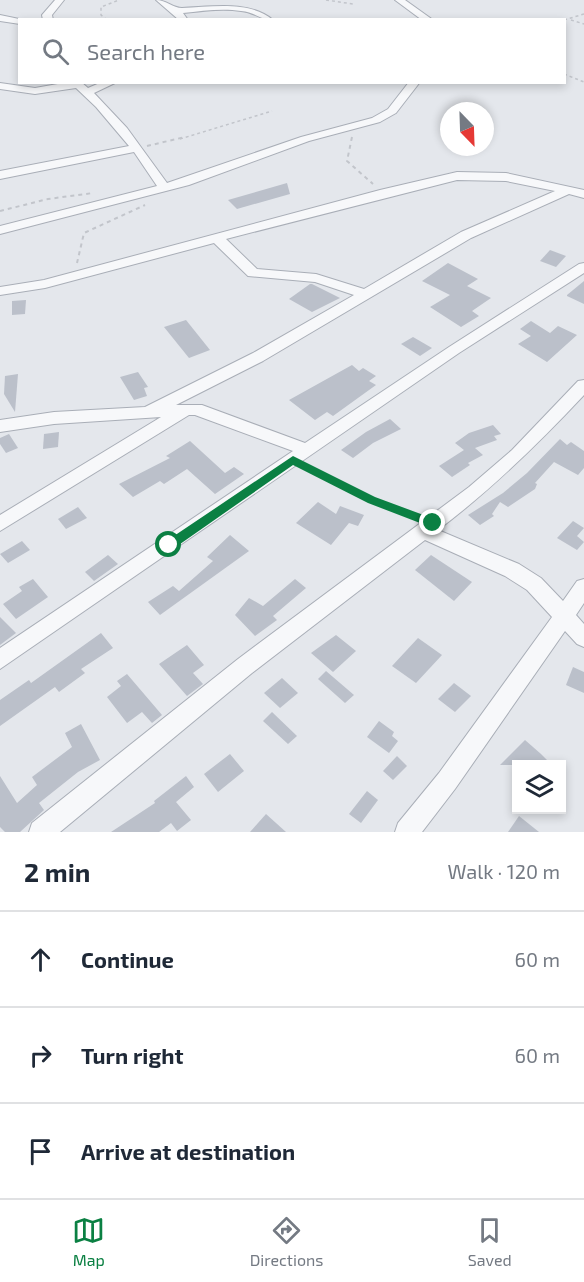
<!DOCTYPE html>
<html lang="en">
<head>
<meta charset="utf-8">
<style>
  body { margin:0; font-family:"Exo 2",sans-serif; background:#f6f6f7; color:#1f2937 }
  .controls { position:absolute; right:18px; bottom:18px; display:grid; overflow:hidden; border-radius:0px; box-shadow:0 3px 9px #0003 }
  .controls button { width:54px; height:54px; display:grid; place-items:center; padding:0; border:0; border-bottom:2px solid #e0e1e3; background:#fff; color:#1f2937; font:30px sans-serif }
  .compass { position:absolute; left:440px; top:102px; width:54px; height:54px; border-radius:50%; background:#fff; box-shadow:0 3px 9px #0003; rotate:157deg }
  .stop { position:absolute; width:18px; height:18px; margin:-14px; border:4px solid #0b8043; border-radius:50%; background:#fff }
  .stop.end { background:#0b8043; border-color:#fff; box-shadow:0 2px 6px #0008 }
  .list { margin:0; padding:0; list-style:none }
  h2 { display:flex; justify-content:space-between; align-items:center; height:78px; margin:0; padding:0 24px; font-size:26px }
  h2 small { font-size:20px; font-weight:400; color:#747a83 }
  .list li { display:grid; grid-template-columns:39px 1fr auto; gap:18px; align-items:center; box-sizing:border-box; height:96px; padding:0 24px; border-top:2px solid #e0e1e3 }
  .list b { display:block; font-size:22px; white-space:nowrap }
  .list em { font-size:20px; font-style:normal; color:#747a83 }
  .icon { flex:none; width:33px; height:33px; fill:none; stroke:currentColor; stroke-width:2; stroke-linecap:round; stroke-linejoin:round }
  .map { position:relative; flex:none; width:584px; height:832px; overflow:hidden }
  .search { position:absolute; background:#fff; box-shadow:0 3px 9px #0003; left:18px; right:18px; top:18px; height:66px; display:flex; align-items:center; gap:15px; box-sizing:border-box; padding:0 21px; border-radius:0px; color:#747a83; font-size:22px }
  .sheet { height:366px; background:#fff }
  nav { display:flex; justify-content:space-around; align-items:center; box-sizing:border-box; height:84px; border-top:2px solid #e0e1e3; background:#fff; font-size:16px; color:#747a83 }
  nav a { display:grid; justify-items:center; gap:3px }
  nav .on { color:#0b8043 }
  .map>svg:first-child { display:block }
  .building { fill:#bbc0ca }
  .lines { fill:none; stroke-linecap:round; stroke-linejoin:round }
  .minor-casing { stroke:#a9aeb7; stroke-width:2 }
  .path-far2 { stroke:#c2c5cb; stroke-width:1.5; stroke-dasharray:3 3; stroke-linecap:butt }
  .path-far1 { stroke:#c2c5cb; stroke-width:2; stroke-dasharray:4 4; stroke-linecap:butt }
  .path { stroke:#c2c5cb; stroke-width:3; stroke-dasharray:4.5 4.5; stroke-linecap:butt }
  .minor { fill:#f7f8fa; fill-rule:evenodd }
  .route { fill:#0b8043 }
</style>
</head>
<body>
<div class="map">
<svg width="584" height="832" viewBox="0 0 584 832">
  <rect width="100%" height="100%" fill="#e4e7ec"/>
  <g class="building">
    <polygon points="287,183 290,194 237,209 228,200"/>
    <polygon points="550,250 566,256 556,267 540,261"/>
    <polygon points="448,263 478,279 467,286 491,298 472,311 479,316 461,327 430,307 450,295 422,281"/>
    <polygon points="584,281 584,304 567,296 567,295"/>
    <polygon points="310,284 312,284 340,298 312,312 289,299"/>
    <polygon points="26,300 25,314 12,315 12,301"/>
    <polygon points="186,320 210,350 189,358 164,327"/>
    <polygon points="531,321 550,333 558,326 577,335 547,362 518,344 531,336 520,329"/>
    <polygon points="413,337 432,348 420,356 401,344"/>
    <polygon points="352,365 359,371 363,368 376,376 369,381 376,385 333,416 327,412 315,420 289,400"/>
    <polygon points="138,372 148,387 144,388 147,396 134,400 120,377"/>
    <polygon points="18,374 15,412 4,394 5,376"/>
    <polygon points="390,419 401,429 373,443 353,458 341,450 366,432"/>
    <polygon points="493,425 501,434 494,436 497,440 475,448 483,455 468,463 470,465 452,477 439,466 464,450 455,443 469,433"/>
    <polygon points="59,432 58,447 43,449 44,434"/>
    <polygon points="9,434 18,448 6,453 0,444 0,438"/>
    <polygon points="560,439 567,445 571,442 584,451 584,468 578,475 554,462 535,483 537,484 535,489 508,507 500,502 492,514 494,516 480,525 468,515 503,493 527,473"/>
    <polygon points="190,441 225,473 234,467 244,474 215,494 187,469 164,484 160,481 133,497 119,484 170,458 166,456"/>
    <polygon points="318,502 336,514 340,506 364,515 358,526 349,523 331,545 296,523"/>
    <polygon points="78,507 87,518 66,529 58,519"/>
    <polygon points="573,521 584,528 577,536 584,542 577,550 557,538"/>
    <polygon points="230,535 249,551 160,615 148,602 173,586 179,591 213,561 207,557"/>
    <polygon points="22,541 30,550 8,563 0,554"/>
    <polygon points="108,555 118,564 94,581 85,572"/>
    <polygon points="431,555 472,582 454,601 415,570"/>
    <polygon points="33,579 48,597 16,619 3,604 22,591 19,587"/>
    <polygon points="295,579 306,588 273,616 277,620 255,636 235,615 249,598 263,606"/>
    <polygon points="0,617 16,633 0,645"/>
    <polygon points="101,633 113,648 81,669 85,673 59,692 55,687 0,726 0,700 29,680 31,683"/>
    <polygon points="336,635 356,651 333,672 311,653"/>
    <polygon points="418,638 442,655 416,683 392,666"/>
    <polygon points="187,645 204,665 193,673 203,684 187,696 159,664"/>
    <polygon points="573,667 584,672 584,693 566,685"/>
    <polygon points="326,671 354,695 345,703 318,679"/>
    <polygon points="127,674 162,715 152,723 142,712 127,723 107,697 121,686 117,681"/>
    <polygon points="282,678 298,693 280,708 264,693"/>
    <polygon points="454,683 471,696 455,712 438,699"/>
    <polygon points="272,712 297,736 288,744 263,721"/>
    <polygon points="379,721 394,732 392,736 398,741 389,753 367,737"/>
    <polygon points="81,724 100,760 78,772 39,803 44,810 20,832 5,832 0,827 0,776 17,803 37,785 32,777 72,747 65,733"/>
    <polygon points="525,740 541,754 552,765 500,765"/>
    <polygon points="230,754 244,771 218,792 204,774"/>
    <polygon points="397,756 407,766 393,780 383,771"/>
    <polygon points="186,776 194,787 176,802 191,820 177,831 171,823 159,832 111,832 155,803 154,801"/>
    <polygon points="367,791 378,800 361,823 349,814"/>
    <polygon points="266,814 286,832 250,832"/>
    <polygon points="519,816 539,832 508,832"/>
  </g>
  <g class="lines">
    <defs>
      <g id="minor">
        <polygon points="55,0 64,0 52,15 53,20 43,20 42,15"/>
        <path d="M156 0C166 0 173 8 182 8 212 7 249 0 273 20 261 20 254 12 241 11 222 8 202 11 183 13L188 20H179Z"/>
        <polygon points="395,0 405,0 433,20 422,20"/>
        <polygon points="0,15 24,20 20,20 20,24 0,21"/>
        <polygon points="69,82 81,82 88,88 102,82 117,82 94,93 127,128 167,183 301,137 372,118 388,109 409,82 420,82 396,113 380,122 309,141 189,185 0,234 0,226 157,186 134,152 0,179 0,171 129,146 96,107 76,88 35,94 0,89 0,83 35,88"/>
        <path d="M457 172 506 173 584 190V198L569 194 471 238 263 361 176 405H202L305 443 449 347 579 264 584 263V273L459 353 0 669V648L293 451 195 415H189L0 531V515L161 417 54 424 0 432V420L54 412 145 407 253 353 354 295 315 282 248 276 214 243 45 288 0 295V287L44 280 380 190ZM457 180 506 181 555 191 461 232 364 289 316 274 257 269 226 239Z"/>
        <path d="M584 380V395C538 444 492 489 438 530L519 564 541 578 563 601 577 581 584 579V603L576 615 584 624V647L577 644 565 631 455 789 422 832H395L398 823 439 773 552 617 527 590 505 576 425 540 252 673 60 832H29L32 823 238 659 469 487 512 450 578 381Z"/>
      </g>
    </defs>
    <use href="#minor" class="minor-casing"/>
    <g class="path-far2">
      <polyline points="326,0 353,4"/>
      <polyline points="107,20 101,15 101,7 119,0"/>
      <polyline points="564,20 584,14"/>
      <polyline points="571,20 584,24"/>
      <polyline points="564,74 584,82"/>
      <polyline points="180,139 272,111"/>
    </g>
    <g class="path-far1">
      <polyline points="352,137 347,161 373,184"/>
      <polyline points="147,146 185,137"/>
      <polyline points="0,211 48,199 93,193"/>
      <polyline points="77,263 84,233 145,205"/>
    </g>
    <polyline class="path" points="306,467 372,500 417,517"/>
    <use href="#minor" class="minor"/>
  </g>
  <polygon class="route" points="293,456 375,497 437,520 439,523 433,528 368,503 293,465 173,549 165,549 165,542"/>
</svg>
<div class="controls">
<button><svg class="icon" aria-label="layers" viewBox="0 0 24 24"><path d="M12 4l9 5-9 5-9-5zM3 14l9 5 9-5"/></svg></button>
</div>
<svg class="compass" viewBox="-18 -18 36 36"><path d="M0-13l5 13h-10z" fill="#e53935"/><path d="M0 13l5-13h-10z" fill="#747a83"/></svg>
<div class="stop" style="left:169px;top:545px"></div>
<div class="stop end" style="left:433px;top:523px"></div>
<div class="search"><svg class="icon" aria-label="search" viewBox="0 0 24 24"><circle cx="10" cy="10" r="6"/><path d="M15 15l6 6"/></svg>Search here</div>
</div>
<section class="sheet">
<h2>2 min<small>Walk · 120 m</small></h2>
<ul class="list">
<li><svg class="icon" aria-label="ahead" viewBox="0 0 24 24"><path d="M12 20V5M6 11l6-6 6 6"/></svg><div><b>Continue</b></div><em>60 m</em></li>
<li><svg class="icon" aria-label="right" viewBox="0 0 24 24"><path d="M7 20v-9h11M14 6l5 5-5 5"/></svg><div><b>Turn right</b></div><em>60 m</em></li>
<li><svg class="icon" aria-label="arrive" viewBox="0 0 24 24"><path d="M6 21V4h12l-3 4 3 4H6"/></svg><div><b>Arrive at destination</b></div></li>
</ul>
</section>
<nav>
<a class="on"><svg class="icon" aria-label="map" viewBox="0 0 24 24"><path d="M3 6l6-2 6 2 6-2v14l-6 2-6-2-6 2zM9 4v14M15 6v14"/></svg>Map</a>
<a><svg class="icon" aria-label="directions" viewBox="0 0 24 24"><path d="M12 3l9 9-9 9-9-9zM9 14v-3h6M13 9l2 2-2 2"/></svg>Directions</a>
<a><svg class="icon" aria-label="saved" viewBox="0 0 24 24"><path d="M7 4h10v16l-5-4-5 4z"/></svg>Saved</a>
</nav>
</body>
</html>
